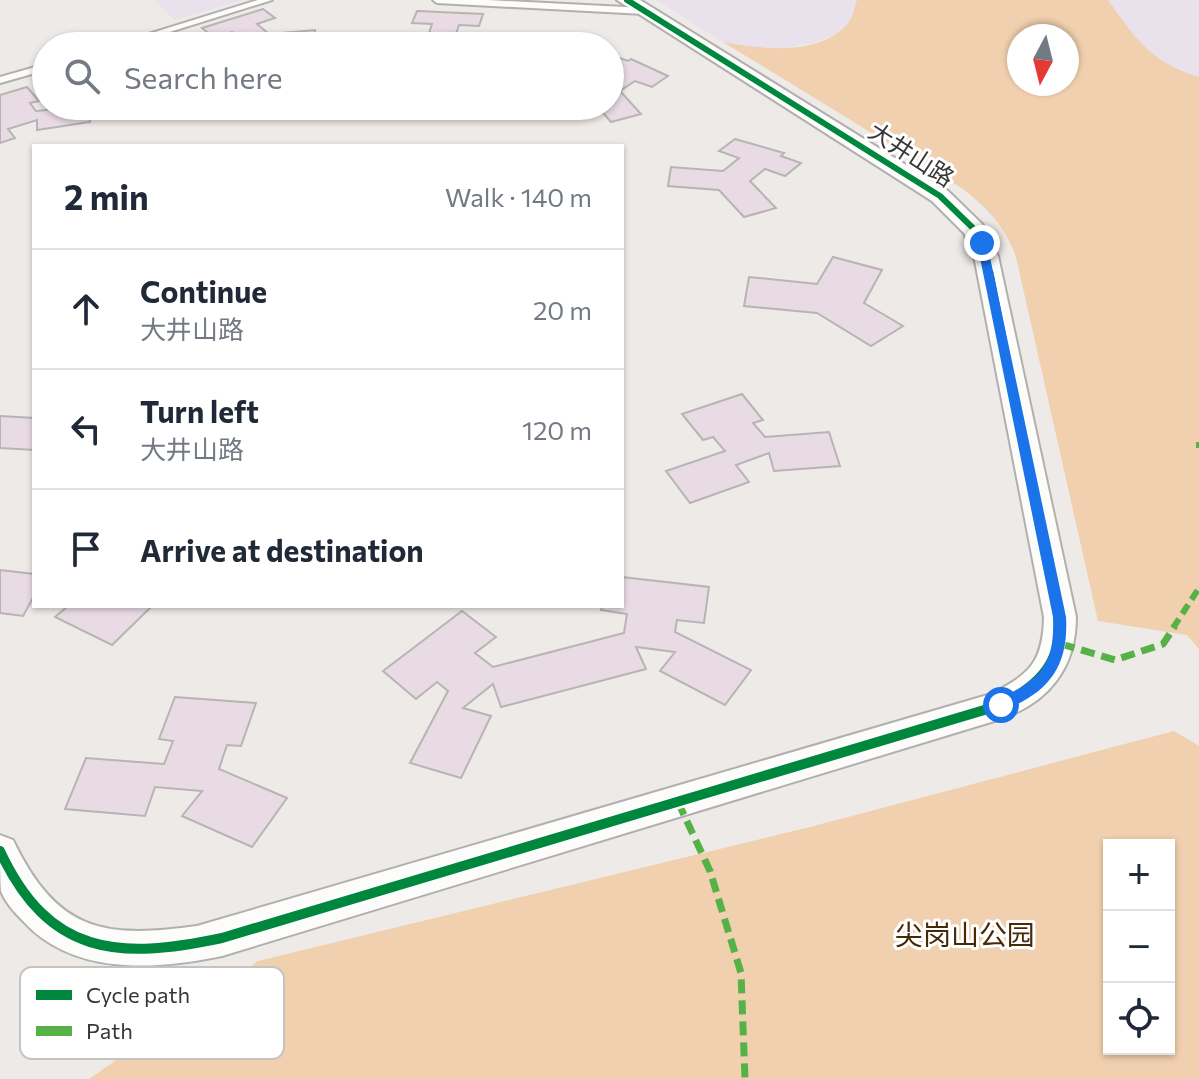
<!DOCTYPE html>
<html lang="en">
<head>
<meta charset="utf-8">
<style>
  body { margin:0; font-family:Commissioner,"Noto Sans SC",sans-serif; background:#f6f6f7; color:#1f2937 }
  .controls { position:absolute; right:24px; bottom:24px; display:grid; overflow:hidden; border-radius:0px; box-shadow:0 2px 6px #0004 }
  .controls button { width:72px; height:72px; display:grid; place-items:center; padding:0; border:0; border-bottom:2px solid #e0e1e3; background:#fff; color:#1f2937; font:40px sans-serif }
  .compass { position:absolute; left:1007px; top:24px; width:72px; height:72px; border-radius:50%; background:#fff; box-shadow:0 2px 6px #0004; rotate:187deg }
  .stop { position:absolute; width:24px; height:24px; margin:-18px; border:6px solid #1a73e8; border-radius:50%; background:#fff }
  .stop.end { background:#1a73e8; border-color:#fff; box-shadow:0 2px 8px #0008 }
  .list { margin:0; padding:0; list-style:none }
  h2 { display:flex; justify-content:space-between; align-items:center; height:104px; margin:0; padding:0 32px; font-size:34px }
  h2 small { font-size:26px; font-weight:400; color:#747a83 }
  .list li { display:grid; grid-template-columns:52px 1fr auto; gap:24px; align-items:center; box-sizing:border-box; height:120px; padding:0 32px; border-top:2px solid #e0e1e3 }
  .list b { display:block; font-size:30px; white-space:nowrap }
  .list p { margin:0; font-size:26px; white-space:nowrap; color:#747a83 }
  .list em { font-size:26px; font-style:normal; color:#747a83 }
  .icon { flex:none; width:44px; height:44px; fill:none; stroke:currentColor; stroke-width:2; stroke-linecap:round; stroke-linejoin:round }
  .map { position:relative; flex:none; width:1199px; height:1079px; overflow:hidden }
  .search { position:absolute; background:#fff; box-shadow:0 2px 6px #0004; left:32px; top:32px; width:592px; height:88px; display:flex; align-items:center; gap:20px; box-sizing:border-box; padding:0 28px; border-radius:44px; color:#747a83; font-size:30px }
  .panel { position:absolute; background:#fff; box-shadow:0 2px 6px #0004; left:32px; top:144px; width:592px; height:464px; border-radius:0px }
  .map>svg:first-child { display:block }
  .education { fill:#e9e2ed }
  .green { fill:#f0d0ae; fill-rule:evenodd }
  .building { fill:#e9dbe4; stroke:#b7b4b4; stroke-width:2 }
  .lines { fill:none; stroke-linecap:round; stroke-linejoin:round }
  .lane-casing { stroke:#b2b0ae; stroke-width:4 }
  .street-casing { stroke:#b2b0ae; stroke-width:4 }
  .lane { fill:#fcfcfb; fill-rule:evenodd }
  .street { fill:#fcfcfb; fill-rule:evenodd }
  .quiet-far1 { stroke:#56b246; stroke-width:6; stroke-dasharray:11 6; stroke-linecap:butt }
  .quiet { stroke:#56b246; stroke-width:7; stroke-dasharray:14 7; stroke-linecap:butt }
  .cycleway-far2-casing { stroke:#fff; stroke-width:10 }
  .cycleway-far1-casing { stroke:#fff; stroke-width:12 }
  .cycleway-casing { stroke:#fff; stroke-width:15 }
  .cycleway-far2 { stroke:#00873e; stroke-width:6 }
  .cycleway-far1 { stroke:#00873e; stroke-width:7 }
  .cycleway { stroke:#00873e; stroke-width:10 }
  .route { fill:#1a73e8 }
  .labels { text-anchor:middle; stroke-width:6; stroke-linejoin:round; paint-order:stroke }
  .street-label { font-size:24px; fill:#393735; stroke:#fff }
  .near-park-label { font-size:28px; fill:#462a06; stroke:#fff }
  .key { fill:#fff; stroke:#c4c3c2; stroke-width:2 }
  .key-label { font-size:22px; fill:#393735 }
</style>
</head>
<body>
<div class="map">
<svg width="1199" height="1079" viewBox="0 0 1199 1079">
  <rect width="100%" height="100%" fill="#edeae7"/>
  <g class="education">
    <polygon points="154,0 243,0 175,20"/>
    <polygon points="656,0 857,0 850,21 837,34 814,43 785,48 753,47 723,42"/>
    <polygon points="1108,0 1199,0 1199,77 1171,69 1142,46"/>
  </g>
  <g class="green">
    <path d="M857 0H1108C1137 40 1150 62 1199 77V649L1187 635 1098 621 1016 257C1005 226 986 206 960 187L723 42C761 49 820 57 848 23 853 17 854 8 857 0ZM1019 36H1067V84H1019Z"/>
    <path d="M1174 731 1199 746V1079H89L258 961 810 827ZM1109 845H1169V1049H1109Z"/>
  </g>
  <g class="building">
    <polygon points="263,9 275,18 257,24 269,34 315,30 315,45 239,46 244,42 232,32 214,38 202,28"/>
    <polygon points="417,11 483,14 479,26 459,25 455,37 480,46 384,46 428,36 432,24 412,23"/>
    <polygon points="611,55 628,61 631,59 668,76 652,87 635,81 620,91 641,114 611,122 597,106 610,106"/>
    <polygon points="27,87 39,101 30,103 36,111 88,106 90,122 37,130 37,120 8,129 15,138 0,143 0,95"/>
    <polygon points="735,139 784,153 781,156 801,163 785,176 765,169 750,181 776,208 744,217 719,190 668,186 671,167 723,171 739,158 719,151"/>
    <polygon points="833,257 882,270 864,303 903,326 871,346 817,313 744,306 749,277 817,284"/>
    <polygon points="742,394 763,420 753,423 765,437 829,432 840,466 774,471 769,453 736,465 749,482 690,503 666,471 725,451 713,437 703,440 682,414"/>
    <polygon points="0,416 34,418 34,450 0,448"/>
    <polygon points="0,570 34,574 34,596 23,616 0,613"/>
    <polygon points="622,577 709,587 704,623 677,620 675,632 751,670 725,705 660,671 675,652 636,647 646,669 501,707 493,684 463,708 491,716 461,778 410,763 448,691 437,682 416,699 383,671 462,611 496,637 475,653 493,667 624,633 627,614 601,610 602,606 622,606"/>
    <polygon points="68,606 146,606 150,608 112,645 55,617"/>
    <polygon points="175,697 256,703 241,746 227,745 219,769 287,798 252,847 182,816 202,791 155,787 145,816 65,809 86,758 164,764 173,741 159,739"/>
  </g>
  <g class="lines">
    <defs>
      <g id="lane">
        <polygon points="258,0 272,0 125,46 110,46"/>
        <polygon points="433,0 488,0 644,8 649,11 644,14 437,3"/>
        <polygon points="46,64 46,70 0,83 0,77"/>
      </g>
      <path id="street" d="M617 0H640L948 191 983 225 998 256 1076 617C1076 668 1049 702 1001 719L222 956C155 970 73 976 23 921 15 913 5 902 1 891 0 876 0 852 0 835L13 840C57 931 102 939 197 926L991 694C1030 674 1043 662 1044 617L974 256 964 233 932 201Z"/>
    </defs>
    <use href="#lane" class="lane-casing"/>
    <use href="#street" class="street-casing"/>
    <use href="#lane" class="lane"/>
    <use href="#street" class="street"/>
    <g class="quiet-far1">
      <polyline points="1199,442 1199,448"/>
      <polyline points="1173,628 1199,588"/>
    </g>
    <g class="quiet">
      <polyline points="1061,644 1115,660 1163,644 1175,626"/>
      <polyline points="678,802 710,871 741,973 745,1079"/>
    </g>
    <defs>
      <polyline id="cycleway-far2" points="627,0 940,196 975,230 990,275"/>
      <polyline id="cycleway-far1" points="990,273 1060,628"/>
      <path id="cycleway" d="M0 851C49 956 118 960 222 938L1001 705C1035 687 1059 667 1060 626"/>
    </defs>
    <use href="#cycleway-far2" class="cycleway-far2-casing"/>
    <use href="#cycleway-far1" class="cycleway-far1-casing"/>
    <use href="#cycleway" class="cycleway-casing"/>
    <use href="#cycleway-far2" class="cycleway-far2"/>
    <use href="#cycleway-far1" class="cycleway-far1"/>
    <use href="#cycleway" class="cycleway"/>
  </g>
  <path class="route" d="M982 240 987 243 1066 617C1069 667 1048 694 1001 711L996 709V701C1039 679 1055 668 1053 617L977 243Z"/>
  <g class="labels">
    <g class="street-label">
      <text transform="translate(911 155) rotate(33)" y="8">大井山路</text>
    </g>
    <g class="near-park-label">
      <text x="965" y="945">尖岗山公园</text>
    </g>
  </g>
  <rect x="20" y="967" width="264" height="92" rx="12" class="key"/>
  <rect x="36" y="990" width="36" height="10" fill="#00873e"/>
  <rect x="36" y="1026" width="36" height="10" fill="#56b246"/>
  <g class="key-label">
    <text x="86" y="1003">Cycle path</text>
    <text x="86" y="1039">Path</text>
  </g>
</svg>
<div class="controls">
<button>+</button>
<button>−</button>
<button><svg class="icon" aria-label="locate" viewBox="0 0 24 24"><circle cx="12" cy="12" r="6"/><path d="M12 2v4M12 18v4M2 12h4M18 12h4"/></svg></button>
</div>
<svg class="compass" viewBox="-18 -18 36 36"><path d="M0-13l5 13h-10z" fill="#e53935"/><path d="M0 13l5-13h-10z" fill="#747a83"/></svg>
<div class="stop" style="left:1001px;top:705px"></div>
<div class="stop end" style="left:982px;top:243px"></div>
<div class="search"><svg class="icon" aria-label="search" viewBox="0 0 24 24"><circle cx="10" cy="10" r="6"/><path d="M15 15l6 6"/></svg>Search here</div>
<section class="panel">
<h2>2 min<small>Walk · 140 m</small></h2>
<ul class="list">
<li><svg class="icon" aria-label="ahead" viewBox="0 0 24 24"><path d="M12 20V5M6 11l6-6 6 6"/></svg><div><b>Continue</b><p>大井山路</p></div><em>20 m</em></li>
<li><svg class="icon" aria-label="left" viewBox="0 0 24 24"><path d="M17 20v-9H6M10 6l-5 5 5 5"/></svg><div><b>Turn left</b><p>大井山路</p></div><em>120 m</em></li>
<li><svg class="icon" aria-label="arrive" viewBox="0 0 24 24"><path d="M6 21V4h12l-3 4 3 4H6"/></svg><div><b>Arrive at destination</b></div></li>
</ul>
</section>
</div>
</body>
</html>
